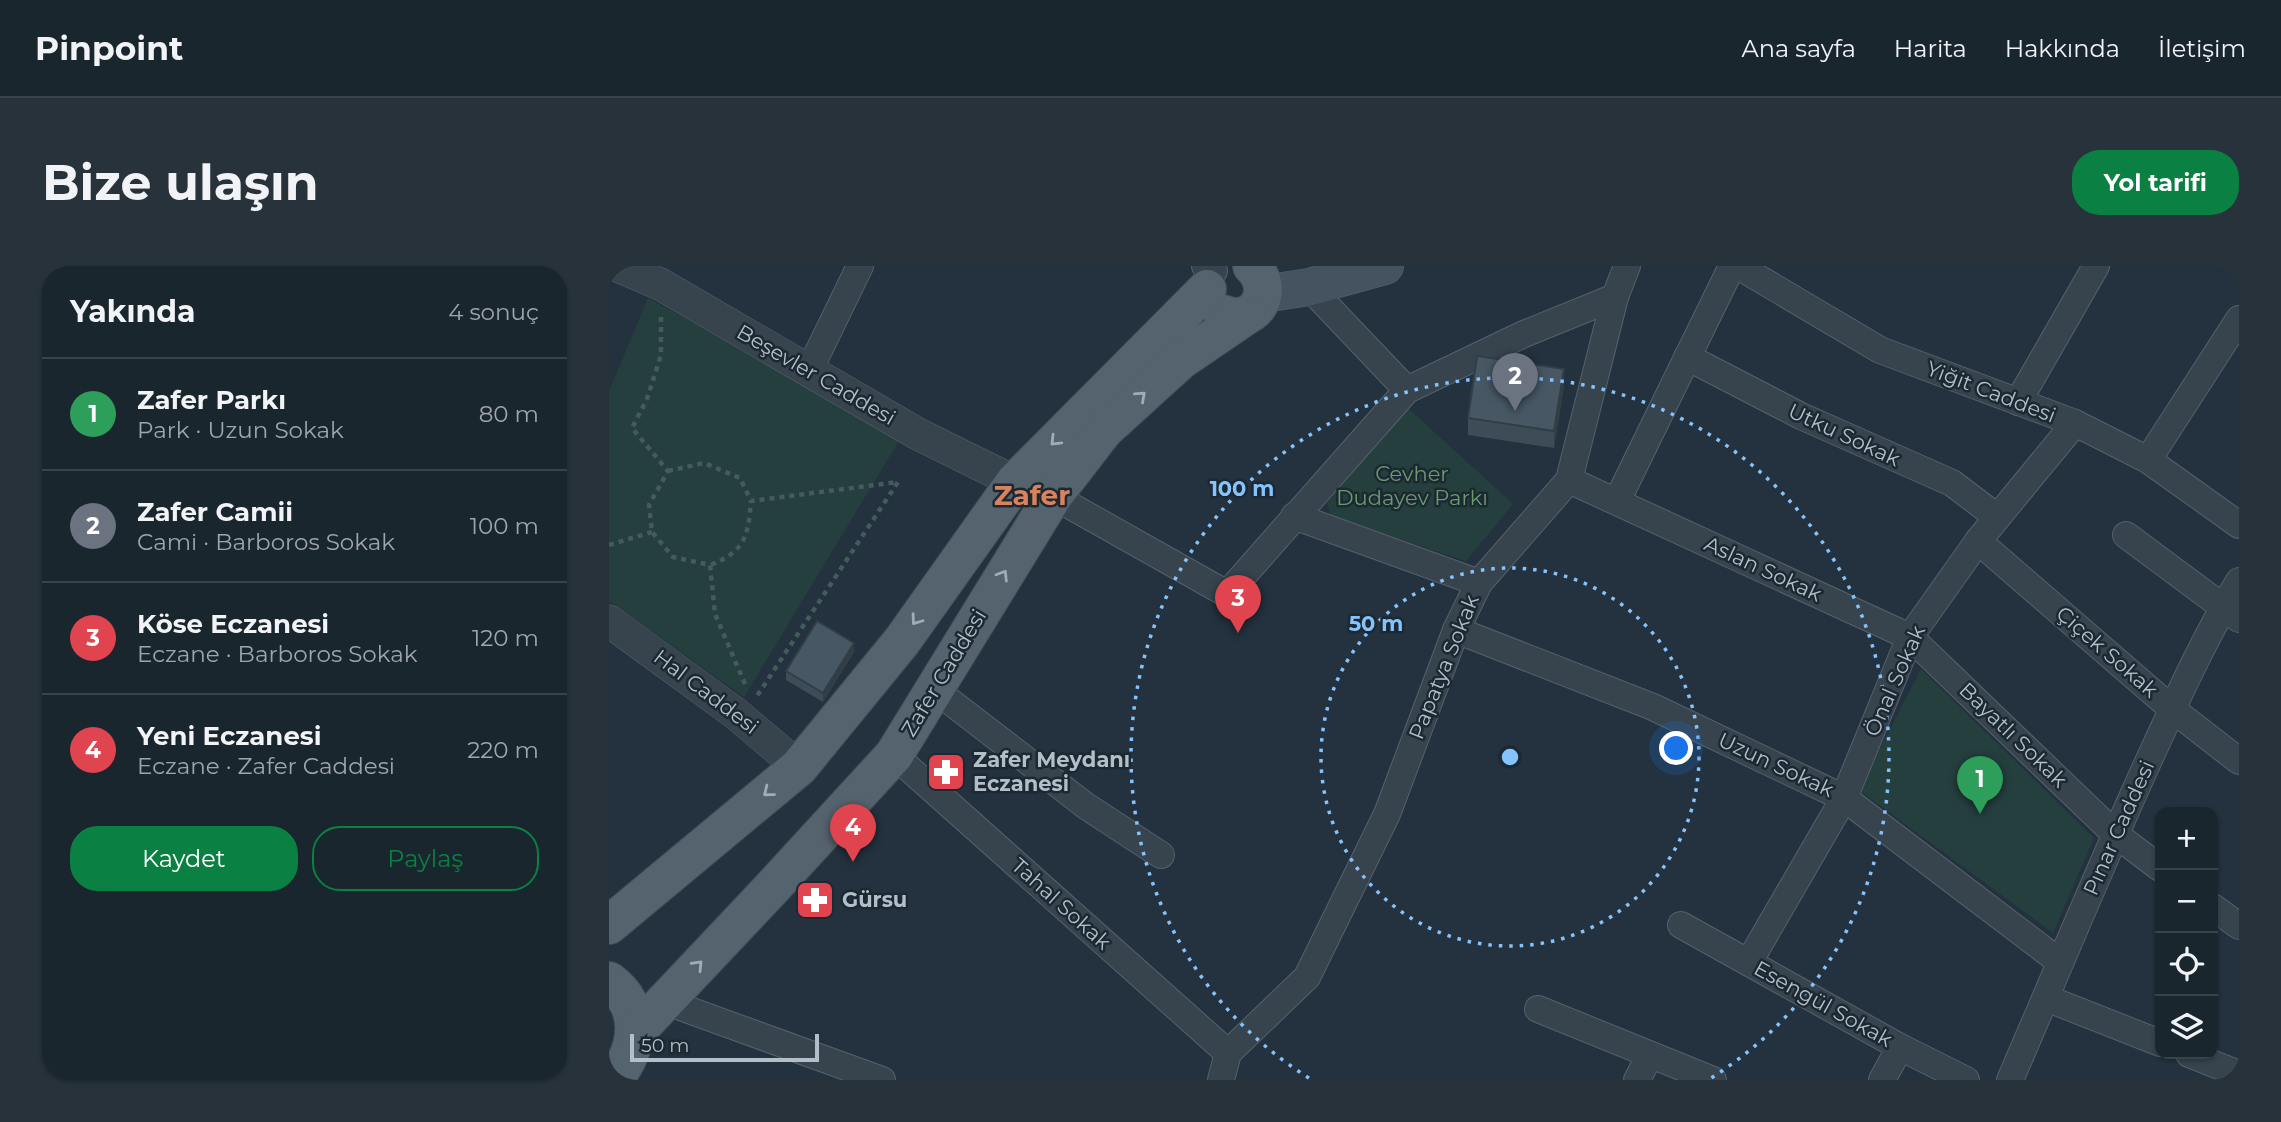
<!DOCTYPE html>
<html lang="tr">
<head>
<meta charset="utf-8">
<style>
  body { margin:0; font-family:Montserrat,sans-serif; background:#27323a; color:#f1f3f6 }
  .controls { position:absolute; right:21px; bottom:21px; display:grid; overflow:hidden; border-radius:14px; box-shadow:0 2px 5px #0004 }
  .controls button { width:63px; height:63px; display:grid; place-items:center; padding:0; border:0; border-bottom:2px solid #38434a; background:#1a262e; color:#f1f3f6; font:35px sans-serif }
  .scale { position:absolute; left:21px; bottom:18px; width:189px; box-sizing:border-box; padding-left:7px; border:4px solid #b3bec9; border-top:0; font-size:19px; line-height:24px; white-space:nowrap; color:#b3bec9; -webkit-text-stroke:5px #1c2933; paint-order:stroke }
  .you { position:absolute; left:1068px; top:483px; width:24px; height:24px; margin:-18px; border:5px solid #fff; border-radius:50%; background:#1a73e8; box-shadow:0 0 0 10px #1a73e833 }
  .badge { display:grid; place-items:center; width:46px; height:46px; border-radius:50%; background:#0b8043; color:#fff; font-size:23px; font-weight:700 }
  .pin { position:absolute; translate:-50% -58px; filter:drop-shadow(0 2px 4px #0008) }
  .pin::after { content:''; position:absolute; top:37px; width:24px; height:21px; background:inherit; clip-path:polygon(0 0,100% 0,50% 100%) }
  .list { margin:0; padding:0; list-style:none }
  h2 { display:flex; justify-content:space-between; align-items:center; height:91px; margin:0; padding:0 28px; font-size:30px }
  h2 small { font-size:23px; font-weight:400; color:#9fa5aa }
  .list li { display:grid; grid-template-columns:46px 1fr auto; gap:21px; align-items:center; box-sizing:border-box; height:112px; padding:0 28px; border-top:2px solid #38434a }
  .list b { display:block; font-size:26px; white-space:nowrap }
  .list p { margin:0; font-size:23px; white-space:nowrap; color:#9fa5aa }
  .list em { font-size:23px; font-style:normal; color:#9fa5aa }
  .actions { display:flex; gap:14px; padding:21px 28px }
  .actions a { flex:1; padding:16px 0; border:2px solid #0b8043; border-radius:28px; text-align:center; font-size:24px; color:#0b8043 }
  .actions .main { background:#0b8043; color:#fff }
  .icon { flex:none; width:38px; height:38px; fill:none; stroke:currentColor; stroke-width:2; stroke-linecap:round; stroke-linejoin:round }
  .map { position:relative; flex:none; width:1630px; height:814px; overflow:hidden; border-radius:28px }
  header { display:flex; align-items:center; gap:42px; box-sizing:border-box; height:98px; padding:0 35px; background:#1a262e; border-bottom:2px solid #38434a }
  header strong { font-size:33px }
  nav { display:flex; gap:38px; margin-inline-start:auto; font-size:24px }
  .intro { display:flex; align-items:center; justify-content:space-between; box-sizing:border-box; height:168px; padding:0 42px }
  h1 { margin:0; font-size:49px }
  .button { padding:18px 32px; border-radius:28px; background:#0b8043; color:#fff; font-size:24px; font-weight:700 }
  main { display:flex; gap:42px; padding:0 42px }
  aside { flex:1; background:#1a262e; border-radius:28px; box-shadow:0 2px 5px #0004 }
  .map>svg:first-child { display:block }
  .green { fill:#253f3f }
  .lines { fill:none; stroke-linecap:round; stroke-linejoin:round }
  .minor-casing { stroke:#55616c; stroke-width:28 }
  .tertiary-casing { stroke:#55616c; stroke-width:33 }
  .secondary-casing { stroke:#55616c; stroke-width:38 }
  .primary-casing { stroke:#404d57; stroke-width:40 }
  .path { stroke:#435b5b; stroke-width:4.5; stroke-dasharray:5 5; stroke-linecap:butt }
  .minor { stroke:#37444e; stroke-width:26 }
  .tertiary { stroke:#37444e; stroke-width:32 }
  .secondary { stroke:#455361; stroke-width:37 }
  .primary { stroke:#55636e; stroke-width:38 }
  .wall { fill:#3d4c56 }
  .shaded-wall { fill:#323e46 }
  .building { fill:#475864; stroke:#323e46; stroke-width:2 }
  .oneway { stroke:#a0acb7 }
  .ring { fill:none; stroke:#85c3fc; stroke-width:3.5; stroke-dasharray:3.5 7 }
  .labels { text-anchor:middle; stroke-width:5; stroke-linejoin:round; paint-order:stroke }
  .street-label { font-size:21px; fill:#b3bec9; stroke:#1c2933 }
  .park-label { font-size:21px; fill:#699b6e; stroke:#1c2933 }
  .poi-label { font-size:21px; font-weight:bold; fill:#b3bec9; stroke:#1c2933; text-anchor:start }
  .district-label { font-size:28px; font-weight:bold; fill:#d9835e; stroke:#1c2933 }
  .centre { fill:#85c3fc; stroke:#1c2933; stroke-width:3.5 }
  .ring-label { font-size:21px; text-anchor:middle; font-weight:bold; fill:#85c3fc; stroke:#1c2933; stroke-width:5; stroke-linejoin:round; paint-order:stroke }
</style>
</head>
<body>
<header>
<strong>Pinpoint</strong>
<nav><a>Ana sayfa</a><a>Harita</a><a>Hakkında</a><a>İletişim</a></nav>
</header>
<div class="intro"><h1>Bize ulaşın</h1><a class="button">Yol tarifi</a></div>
<main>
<aside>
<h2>Yakında<small>4 sonuç</small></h2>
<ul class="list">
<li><span class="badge" style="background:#2e9e5b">1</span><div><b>Zafer Parkı</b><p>Park · Uzun Sokak</p></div><em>80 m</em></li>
<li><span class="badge" style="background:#6b7280">2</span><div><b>Zafer Camii</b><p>Cami · Barboros Sokak</p></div><em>100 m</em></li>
<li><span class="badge" style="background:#e0444e">3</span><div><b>Köse Eczanesi</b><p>Eczane · Barboros Sokak</p></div><em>120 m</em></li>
<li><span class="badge" style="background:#e0444e">4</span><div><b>Yeni Eczanesi</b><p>Eczane · Zafer Caddesi</p></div><em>220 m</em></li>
</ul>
<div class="actions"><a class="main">Kaydet</a><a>Paylaş</a></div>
</aside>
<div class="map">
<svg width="1630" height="814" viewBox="0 0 1630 814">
  <rect width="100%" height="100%" fill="#23323e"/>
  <g class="green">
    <polygon points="39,32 293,170 135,431 0,335 0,125"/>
    <polygon points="798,141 904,238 857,295 722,250 718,237"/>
    <polygon points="1312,403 1485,572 1444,667 1250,524"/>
  </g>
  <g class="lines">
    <defs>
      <g id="minor">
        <polyline points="596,0 605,5"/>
        <polyline points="1129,0 1271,84 1466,157 1539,194 1630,259"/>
        <polyline points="700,21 798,124"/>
        <polyline points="1078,91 1192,150 1343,217 1388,251"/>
        <polyline points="200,105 251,0"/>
        <polyline points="1409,136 1487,0"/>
        <polyline points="1539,194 1630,53"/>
        <polyline points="960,214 1301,371 1506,568 1551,602"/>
        <polyline points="444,230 618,328 798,124 915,68 1006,31"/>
        <polyline points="1008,235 1123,0"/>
        <polyline points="685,250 870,317"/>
        <polyline points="1517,269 1630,353"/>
        <polyline points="1369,275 1563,443 1630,495"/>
        <polyline points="847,364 1044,441 1235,532 1451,696"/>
        <polyline points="325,423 477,540 552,589"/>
        <polyline points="285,489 619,787"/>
        <polyline points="1604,641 1630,660"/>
        <polyline points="1072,659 1291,781 1357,814"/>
        <polyline points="1140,696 1235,532 1301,371 1369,275 1466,157"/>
        <polyline points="1437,732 1551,777"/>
        <polyline points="55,735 273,814"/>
        <polyline points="929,743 1104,814"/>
        <polyline points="619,787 698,711 778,548 847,364 870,317 960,214 1006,31 1018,0"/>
        <polyline points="1580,788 1630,808"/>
        <polyline points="612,814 619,787"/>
        <polyline points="1028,814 1041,789"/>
        <polyline points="1273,814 1291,781"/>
        <path d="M1401 814C1447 708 1491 601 1539 496 1567 435 1595 372 1630 315"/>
      </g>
      <g id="tertiary">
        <polyline points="9,0 51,18 309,168 406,216"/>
        <polyline points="0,355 126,447 190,501"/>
      </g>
      <polyline id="secondary" points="654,28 700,21 776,0"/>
      <g id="primary">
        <path d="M614 48C646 62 668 24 643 0"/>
        <polyline points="0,659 190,501 293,375 406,216 598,23"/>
        <path d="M0 715C36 741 30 784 4 814"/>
        <polyline points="26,767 161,624 285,489 444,230 495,164 572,94 638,49"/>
      </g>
    </defs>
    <use href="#minor" class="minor-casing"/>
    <use href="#tertiary" class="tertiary-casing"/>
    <use href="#secondary" class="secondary-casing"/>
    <use href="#primary" class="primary-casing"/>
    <g class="path">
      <polyline points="52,51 52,89 38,133 23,162 59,205 40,239 43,266 64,291 101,299 106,348 136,418"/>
      <polyline points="59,205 95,197 131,212 142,235 289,216 148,430"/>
      <polyline points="0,279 43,266"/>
      <path d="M102 299C137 284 139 270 142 235"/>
    </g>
    <use href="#minor" class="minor"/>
    <use href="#tertiary" class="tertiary"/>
    <use href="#secondary" class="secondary"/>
    <use href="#primary" class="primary"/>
  </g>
  <g class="wall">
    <polygon points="955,120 945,182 859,169 859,152"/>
    <polygon points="245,386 214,436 177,414 177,405"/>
  </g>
  <g class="shaded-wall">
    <polygon points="955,103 955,120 945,182 945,165"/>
    <polygon points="245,377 245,386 214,436 214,427"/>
  </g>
  <g class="building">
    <polygon points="868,90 955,103 945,165 859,152"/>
    <polygon points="208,355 245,377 214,427 177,405"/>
  </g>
  <defs><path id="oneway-chevron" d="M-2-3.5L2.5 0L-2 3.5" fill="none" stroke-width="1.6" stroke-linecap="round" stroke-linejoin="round" transform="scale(1.75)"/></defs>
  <g class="oneway">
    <use href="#oneway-chevron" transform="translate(532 130) rotate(-42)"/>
    <use href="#oneway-chevron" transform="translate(446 175) rotate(135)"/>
    <use href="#oneway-chevron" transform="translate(394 309) rotate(-58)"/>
    <use href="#oneway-chevron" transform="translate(307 354) rotate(126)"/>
    <use href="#oneway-chevron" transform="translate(159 526) rotate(141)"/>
    <use href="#oneway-chevron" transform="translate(89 699) rotate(-46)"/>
  </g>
  <g class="ring">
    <circle cx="901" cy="491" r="189"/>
    <path d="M700 812A379 379 0 1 1 1102 812"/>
  </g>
  <defs>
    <symbol id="pharmacy-square" viewBox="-11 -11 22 22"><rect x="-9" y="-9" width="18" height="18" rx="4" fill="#e0444e" stroke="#1c2933"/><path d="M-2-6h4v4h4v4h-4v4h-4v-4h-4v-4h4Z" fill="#fff"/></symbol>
  </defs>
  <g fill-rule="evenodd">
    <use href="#pharmacy-square" x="315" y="484" width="44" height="44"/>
    <use href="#pharmacy-square" x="184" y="612" width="44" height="44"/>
  </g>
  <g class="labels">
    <g class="street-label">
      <text transform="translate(207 109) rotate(30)" y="7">Beşevler Caddesi</text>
      <text transform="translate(1382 126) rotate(21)" y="7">Yiğit Caddesi</text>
      <text transform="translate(1235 169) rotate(25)" y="7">Utku Sokak</text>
      <text transform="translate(1154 303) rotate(25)" y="7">Aslan Sokak</text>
      <text transform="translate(1498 386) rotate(41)" y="7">Çiçek Sokak</text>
      <text transform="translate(835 401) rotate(-68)" y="7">Papatya Sokak</text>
      <text transform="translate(335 407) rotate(-59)" y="7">Zafer Caddesi</text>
      <text transform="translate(1286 415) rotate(-66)" y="7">Önal Sokak</text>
      <text transform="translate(97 426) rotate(37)" y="7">Hal Caddesi</text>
      <text transform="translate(1404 469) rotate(44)" y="7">Bayatlı Sokak</text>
      <text transform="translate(1167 499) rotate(25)" y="7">Uzun Sokak</text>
      <text transform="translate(1510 562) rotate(-66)" y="7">Pınar Caddesi</text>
      <text transform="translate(452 638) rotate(42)" y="7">Tahal Sokak</text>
      <text transform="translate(1214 738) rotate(29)" y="7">Esengül Sokak</text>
    </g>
    <g class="park-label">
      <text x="803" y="215">Cevher<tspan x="803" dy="24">Dudayev Parkı</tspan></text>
    </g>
    <g class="poi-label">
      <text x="364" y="501">Zafer Meydanı<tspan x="364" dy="24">Eczanesi</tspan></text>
      <text x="233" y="641">Gürsu</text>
    </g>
    <g class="district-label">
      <text x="423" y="239">Zafer</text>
    </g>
  </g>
  <circle cx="901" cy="491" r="10" class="centre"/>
  <g class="ring-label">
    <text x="633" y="230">100 m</text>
    <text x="767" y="365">50 m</text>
  </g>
</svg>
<div class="controls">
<button>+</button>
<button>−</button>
<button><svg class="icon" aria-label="locate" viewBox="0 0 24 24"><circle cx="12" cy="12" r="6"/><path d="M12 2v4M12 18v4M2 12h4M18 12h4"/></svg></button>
<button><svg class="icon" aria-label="layers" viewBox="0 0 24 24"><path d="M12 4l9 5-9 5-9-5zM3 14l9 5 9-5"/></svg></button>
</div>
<div class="scale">50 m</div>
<div class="you"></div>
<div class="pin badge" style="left:1371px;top:548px;background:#2e9e5b">1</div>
<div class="pin badge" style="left:906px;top:145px;background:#6b7280">2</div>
<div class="pin badge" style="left:629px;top:367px;background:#e0444e">3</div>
<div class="pin badge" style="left:244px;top:596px;background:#e0444e">4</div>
</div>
</main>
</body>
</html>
